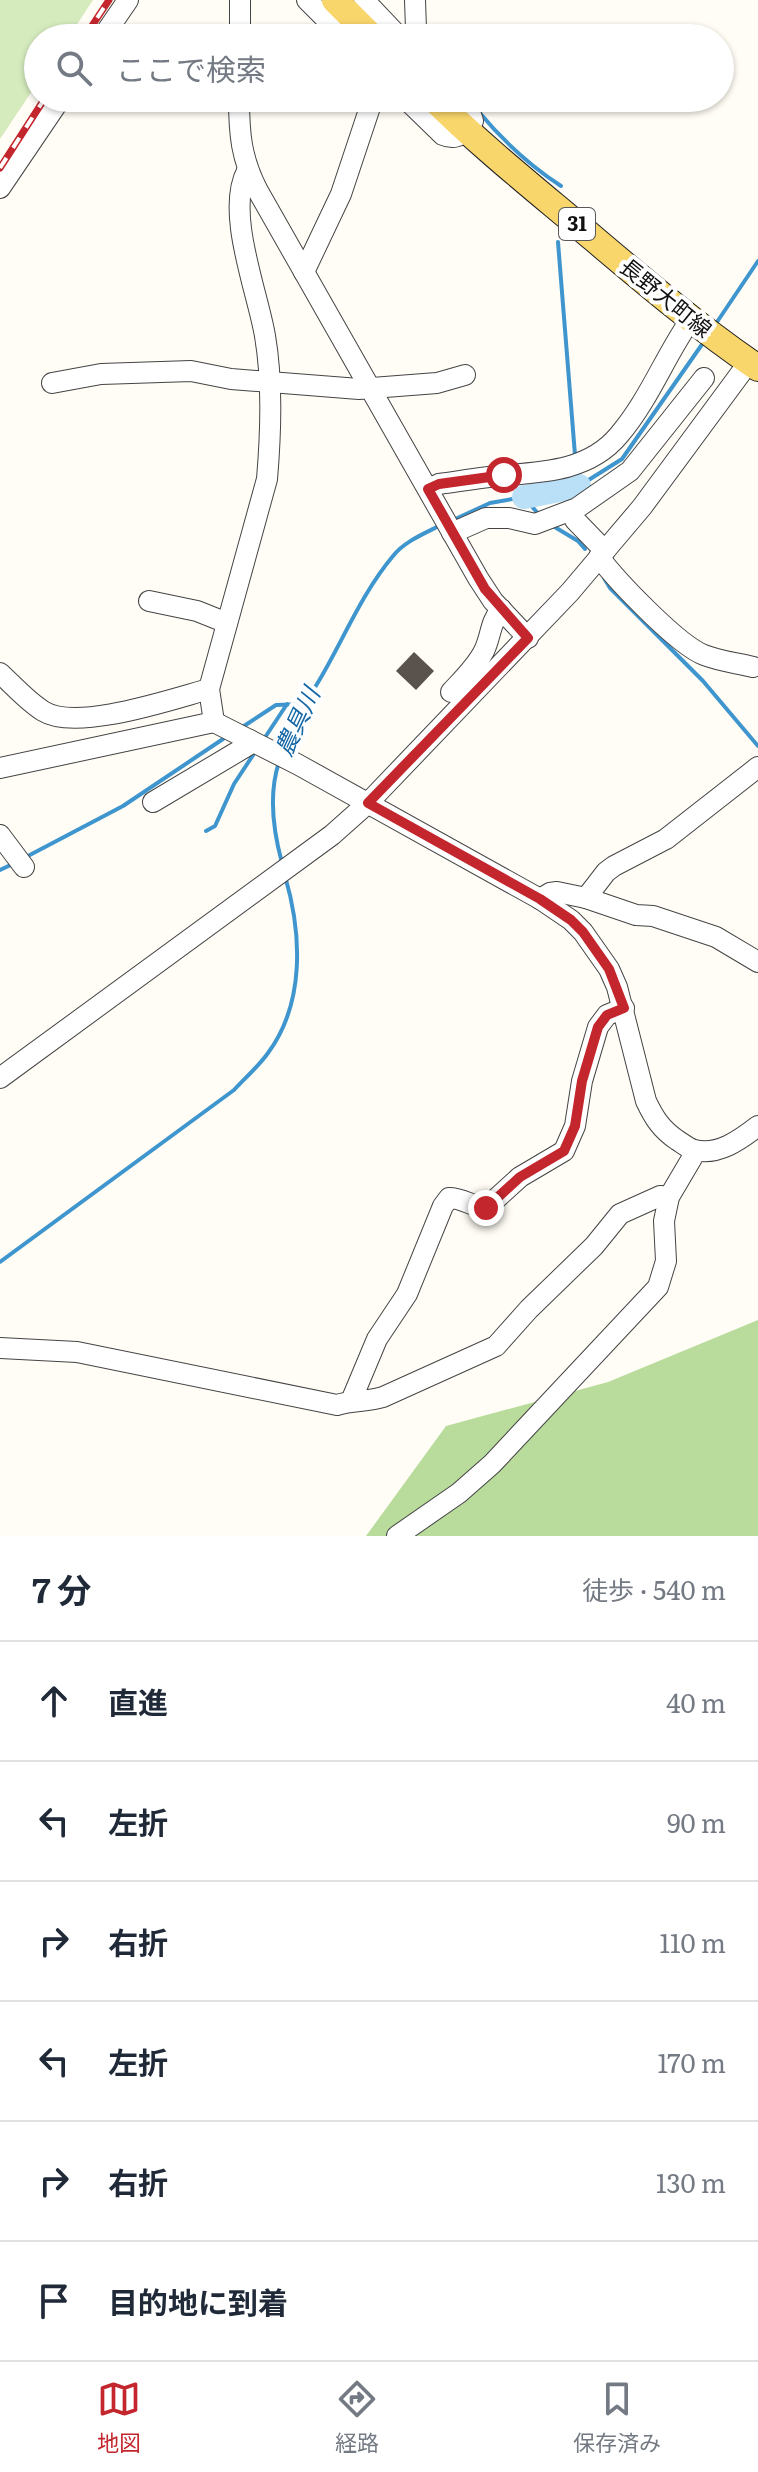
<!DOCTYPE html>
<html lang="ja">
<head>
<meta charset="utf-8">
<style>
  body { margin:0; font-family:Literata,"Noto Sans JP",serif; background:#f2f2f3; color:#1f2937 }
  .stop { position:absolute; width:24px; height:24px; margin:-18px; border:6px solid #c4262e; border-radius:50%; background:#fff }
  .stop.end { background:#c4262e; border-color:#fff; box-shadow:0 2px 8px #0008 }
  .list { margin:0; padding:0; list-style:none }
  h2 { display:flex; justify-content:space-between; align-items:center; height:104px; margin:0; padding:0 32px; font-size:34px }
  h2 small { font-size:26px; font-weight:400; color:#747a83 }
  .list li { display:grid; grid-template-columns:52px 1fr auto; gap:24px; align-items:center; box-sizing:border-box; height:120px; padding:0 32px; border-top:2px solid #e0e1e3 }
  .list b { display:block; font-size:30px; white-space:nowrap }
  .list em { font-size:26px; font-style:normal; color:#747a83 }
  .icon { flex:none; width:44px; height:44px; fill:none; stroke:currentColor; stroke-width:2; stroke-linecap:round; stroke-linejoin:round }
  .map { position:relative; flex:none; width:758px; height:1536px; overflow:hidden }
  .search { position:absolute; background:#fff; box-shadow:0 2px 6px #0004; left:24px; right:24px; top:24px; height:88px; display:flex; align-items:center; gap:20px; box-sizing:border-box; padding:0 28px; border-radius:44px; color:#747a83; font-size:30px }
  .sheet { height:824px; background:#fff }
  nav { display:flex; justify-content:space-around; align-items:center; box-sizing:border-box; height:112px; border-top:2px solid #e0e1e3; background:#fff; font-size:22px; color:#747a83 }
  nav a { display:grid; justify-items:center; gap:4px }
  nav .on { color:#c4262e }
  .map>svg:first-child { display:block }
  .green { fill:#d5ebbd }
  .forest { fill:#b9dc9c }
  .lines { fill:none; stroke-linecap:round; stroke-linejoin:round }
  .stream { stroke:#3f96cf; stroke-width:4 }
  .river { stroke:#b9e0f7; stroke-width:24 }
  .building { fill:#5a524d }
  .minor-casing { stroke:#444; stroke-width:22 }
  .major-casing { stroke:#222; stroke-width:28 }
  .minor { stroke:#fff; stroke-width:20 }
  .major { stroke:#f9d66b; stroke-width:26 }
  .rail-casing { stroke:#c4262e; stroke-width:7 }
  .rail { stroke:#fff; stroke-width:4; stroke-dasharray:12; stroke-linecap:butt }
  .route { stroke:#c4262e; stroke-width:10 }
  .labels { text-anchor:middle; stroke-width:8; stroke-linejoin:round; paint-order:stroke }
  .shield { fill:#fff; stroke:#585858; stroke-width:2 }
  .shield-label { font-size:20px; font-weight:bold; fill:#111 }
  .street-label { font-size:22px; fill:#111; stroke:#fff }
  .water-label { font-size:24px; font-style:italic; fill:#1768a6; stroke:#fff }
</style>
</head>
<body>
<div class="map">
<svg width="758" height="1536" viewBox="0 0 758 1536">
  <rect width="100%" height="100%" fill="#fffdf5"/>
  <polygon class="green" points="0,0 93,0 68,38 38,38 38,82 0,139"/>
  <polygon class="forest" points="758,1320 758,1536 366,1536 446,1426 608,1382"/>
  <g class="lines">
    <g class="stream">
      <path d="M479 112C503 141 529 165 561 186"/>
      <polyline points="558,242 575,455"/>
      <polyline points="715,325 758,261"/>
      <polyline points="576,475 579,486 622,459 703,343"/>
      <polyline points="451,521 490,503 524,497 540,516"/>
      <polyline points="553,526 578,541 585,549"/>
      <polyline points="604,578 610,588 703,681 758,746"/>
      <polyline points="244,726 276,705 304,704"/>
      <polyline points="264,739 287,704"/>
      <path d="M283 750C292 722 303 708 317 684 342 643 361 594 393 556 404 542 423 534 439 526"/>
      <path d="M279 762C268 795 273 830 282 863"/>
      <polyline points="206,831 215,826 234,784 257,749"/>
      <polyline points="26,857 123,806 223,739"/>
      <polyline points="0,870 15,863"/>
      <path d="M0 1262 234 1090C245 1078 258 1067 268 1053 305 1003 302 934 285 876"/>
    </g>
    <polyline class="river" points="524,497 579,486"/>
  </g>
  <polygon class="building" points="414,652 434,671 416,690 396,671"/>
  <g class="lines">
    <defs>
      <g id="minor">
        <polyline points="307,0 345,38"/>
        <polyline points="364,0 400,38"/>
        <polyline points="102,38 128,0"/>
        <polyline points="240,38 240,0"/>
        <polyline points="412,38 416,29 415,0"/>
        <path d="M239 98C239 134 241 158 258 191L478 578 493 601 528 638"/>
        <path d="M405 98 443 135C457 141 465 133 473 121L469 109 458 98"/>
        <polyline points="0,188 61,98"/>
        <polyline points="304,272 341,194 373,98"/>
        <polyline points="52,383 101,374 191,371 231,379 359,389 437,383 465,375"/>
        <path d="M428 489 439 484C461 481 484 477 507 475 548 472 591 469 619 435 649 400 665 356 691 319"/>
        <polyline points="570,511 575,520 605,551"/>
        <polyline points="452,533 486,518 509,518 535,524 577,508 630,471 704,378"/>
        <path d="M599 557C617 581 678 645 704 655 719 661 737 663 753 667"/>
        <polyline points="149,601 197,611 227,623"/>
        <path d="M0 673C14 686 27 701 43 711 76 732 172 699 209 689"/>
        <path d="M451 692C463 679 476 667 484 651 491 637 490 622 501 609"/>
        <path d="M214 722 209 689 267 479C271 432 273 382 265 336 258 293 225 212 247 171"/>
        <path d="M0 768 214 722 297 764 540 899 571 920 583 932 609 969 617 987 646 1101C654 1118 661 1129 677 1140 682 1143 688 1148 694 1150 718 1156 740 1140 758 1126"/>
        <polyline points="153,802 247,746 250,740"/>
        <polyline points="0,835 24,867"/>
        <polyline points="586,898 606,872 614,866 666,839 758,767"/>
        <polyline points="540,899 550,893 557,892 586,898 636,915 653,916 716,937 758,962"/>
        <polyline points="0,1078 332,835 368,803 570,592 642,507 749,362"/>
        <path d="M0 1348 77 1352 337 1405C352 1400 367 1402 383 1397L496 1346 529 1309 594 1246 620 1214 660 1196 669 1197"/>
        <path d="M351 1401 377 1339 407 1294 443 1206 449 1198C463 1198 473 1207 486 1208L520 1177 564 1151 575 1126 582 1081 598 1027 607 1015 624 1008"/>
        <polyline points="397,1536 459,1493 492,1464 658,1287 666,1261 664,1221 669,1197 692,1158 693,1150"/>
      </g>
      <g id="major">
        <polyline points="335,0 373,38"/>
        <path d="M433 98C479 144 530 185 580 227 638 276 696 326 758 368"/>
      </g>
    </defs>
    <use href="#minor" class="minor-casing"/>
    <use href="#major" class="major-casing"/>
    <use href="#minor" class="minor"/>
    <use href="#major" class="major"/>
    <defs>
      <g id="rail">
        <polyline points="84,38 109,0"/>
        <polyline points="0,168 45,98"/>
      </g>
    </defs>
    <use href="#rail" class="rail-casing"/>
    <use href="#rail" class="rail"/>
  </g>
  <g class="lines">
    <polyline class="route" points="486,1208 520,1177 564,1151 575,1126 582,1081 598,1027 607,1015 624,1008 609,969 583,932 571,920 540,899 368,803 528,638 485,589 428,489 439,484 504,475"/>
  </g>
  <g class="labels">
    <rect class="shield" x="559" y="208" width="36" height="32" rx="6"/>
    <g class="shield-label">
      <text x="577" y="231">31</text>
    </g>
    <g class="street-label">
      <text transform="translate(666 298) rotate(39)" y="8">長野大町線</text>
    </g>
    <g class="water-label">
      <text transform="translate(298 722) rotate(-65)" y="8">農具川</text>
    </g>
  </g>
</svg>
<div class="stop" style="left:504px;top:475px"></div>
<div class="stop end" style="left:486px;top:1208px"></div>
<div class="search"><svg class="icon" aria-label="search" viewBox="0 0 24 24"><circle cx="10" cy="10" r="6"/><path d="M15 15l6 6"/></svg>ここで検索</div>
</div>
<section class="sheet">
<h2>7 分<small>徒歩 · 540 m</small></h2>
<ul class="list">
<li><svg class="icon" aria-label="ahead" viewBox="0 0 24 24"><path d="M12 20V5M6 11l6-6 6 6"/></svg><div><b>直進</b></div><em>40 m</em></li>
<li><svg class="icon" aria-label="left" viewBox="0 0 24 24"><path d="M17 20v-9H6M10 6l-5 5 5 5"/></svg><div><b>左折</b></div><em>90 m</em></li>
<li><svg class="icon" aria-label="right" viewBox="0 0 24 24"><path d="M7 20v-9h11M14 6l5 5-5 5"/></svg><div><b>右折</b></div><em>110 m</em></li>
<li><svg class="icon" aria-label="left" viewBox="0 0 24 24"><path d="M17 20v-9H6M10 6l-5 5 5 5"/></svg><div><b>左折</b></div><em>170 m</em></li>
<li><svg class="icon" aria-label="right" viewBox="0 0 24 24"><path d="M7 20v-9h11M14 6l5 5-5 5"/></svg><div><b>右折</b></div><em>130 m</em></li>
<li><svg class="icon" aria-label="arrive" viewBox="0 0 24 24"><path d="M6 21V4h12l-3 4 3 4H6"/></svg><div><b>目的地に到着</b></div></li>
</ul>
</section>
<nav>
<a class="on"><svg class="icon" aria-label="map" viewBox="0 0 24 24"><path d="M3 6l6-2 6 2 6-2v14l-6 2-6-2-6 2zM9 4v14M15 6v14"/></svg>地図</a>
<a><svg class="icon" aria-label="directions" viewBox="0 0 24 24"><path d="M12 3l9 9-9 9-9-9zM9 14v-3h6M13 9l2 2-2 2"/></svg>経路</a>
<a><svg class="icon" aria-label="saved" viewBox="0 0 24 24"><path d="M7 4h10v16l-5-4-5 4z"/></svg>保存済み</a>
</nav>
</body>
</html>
